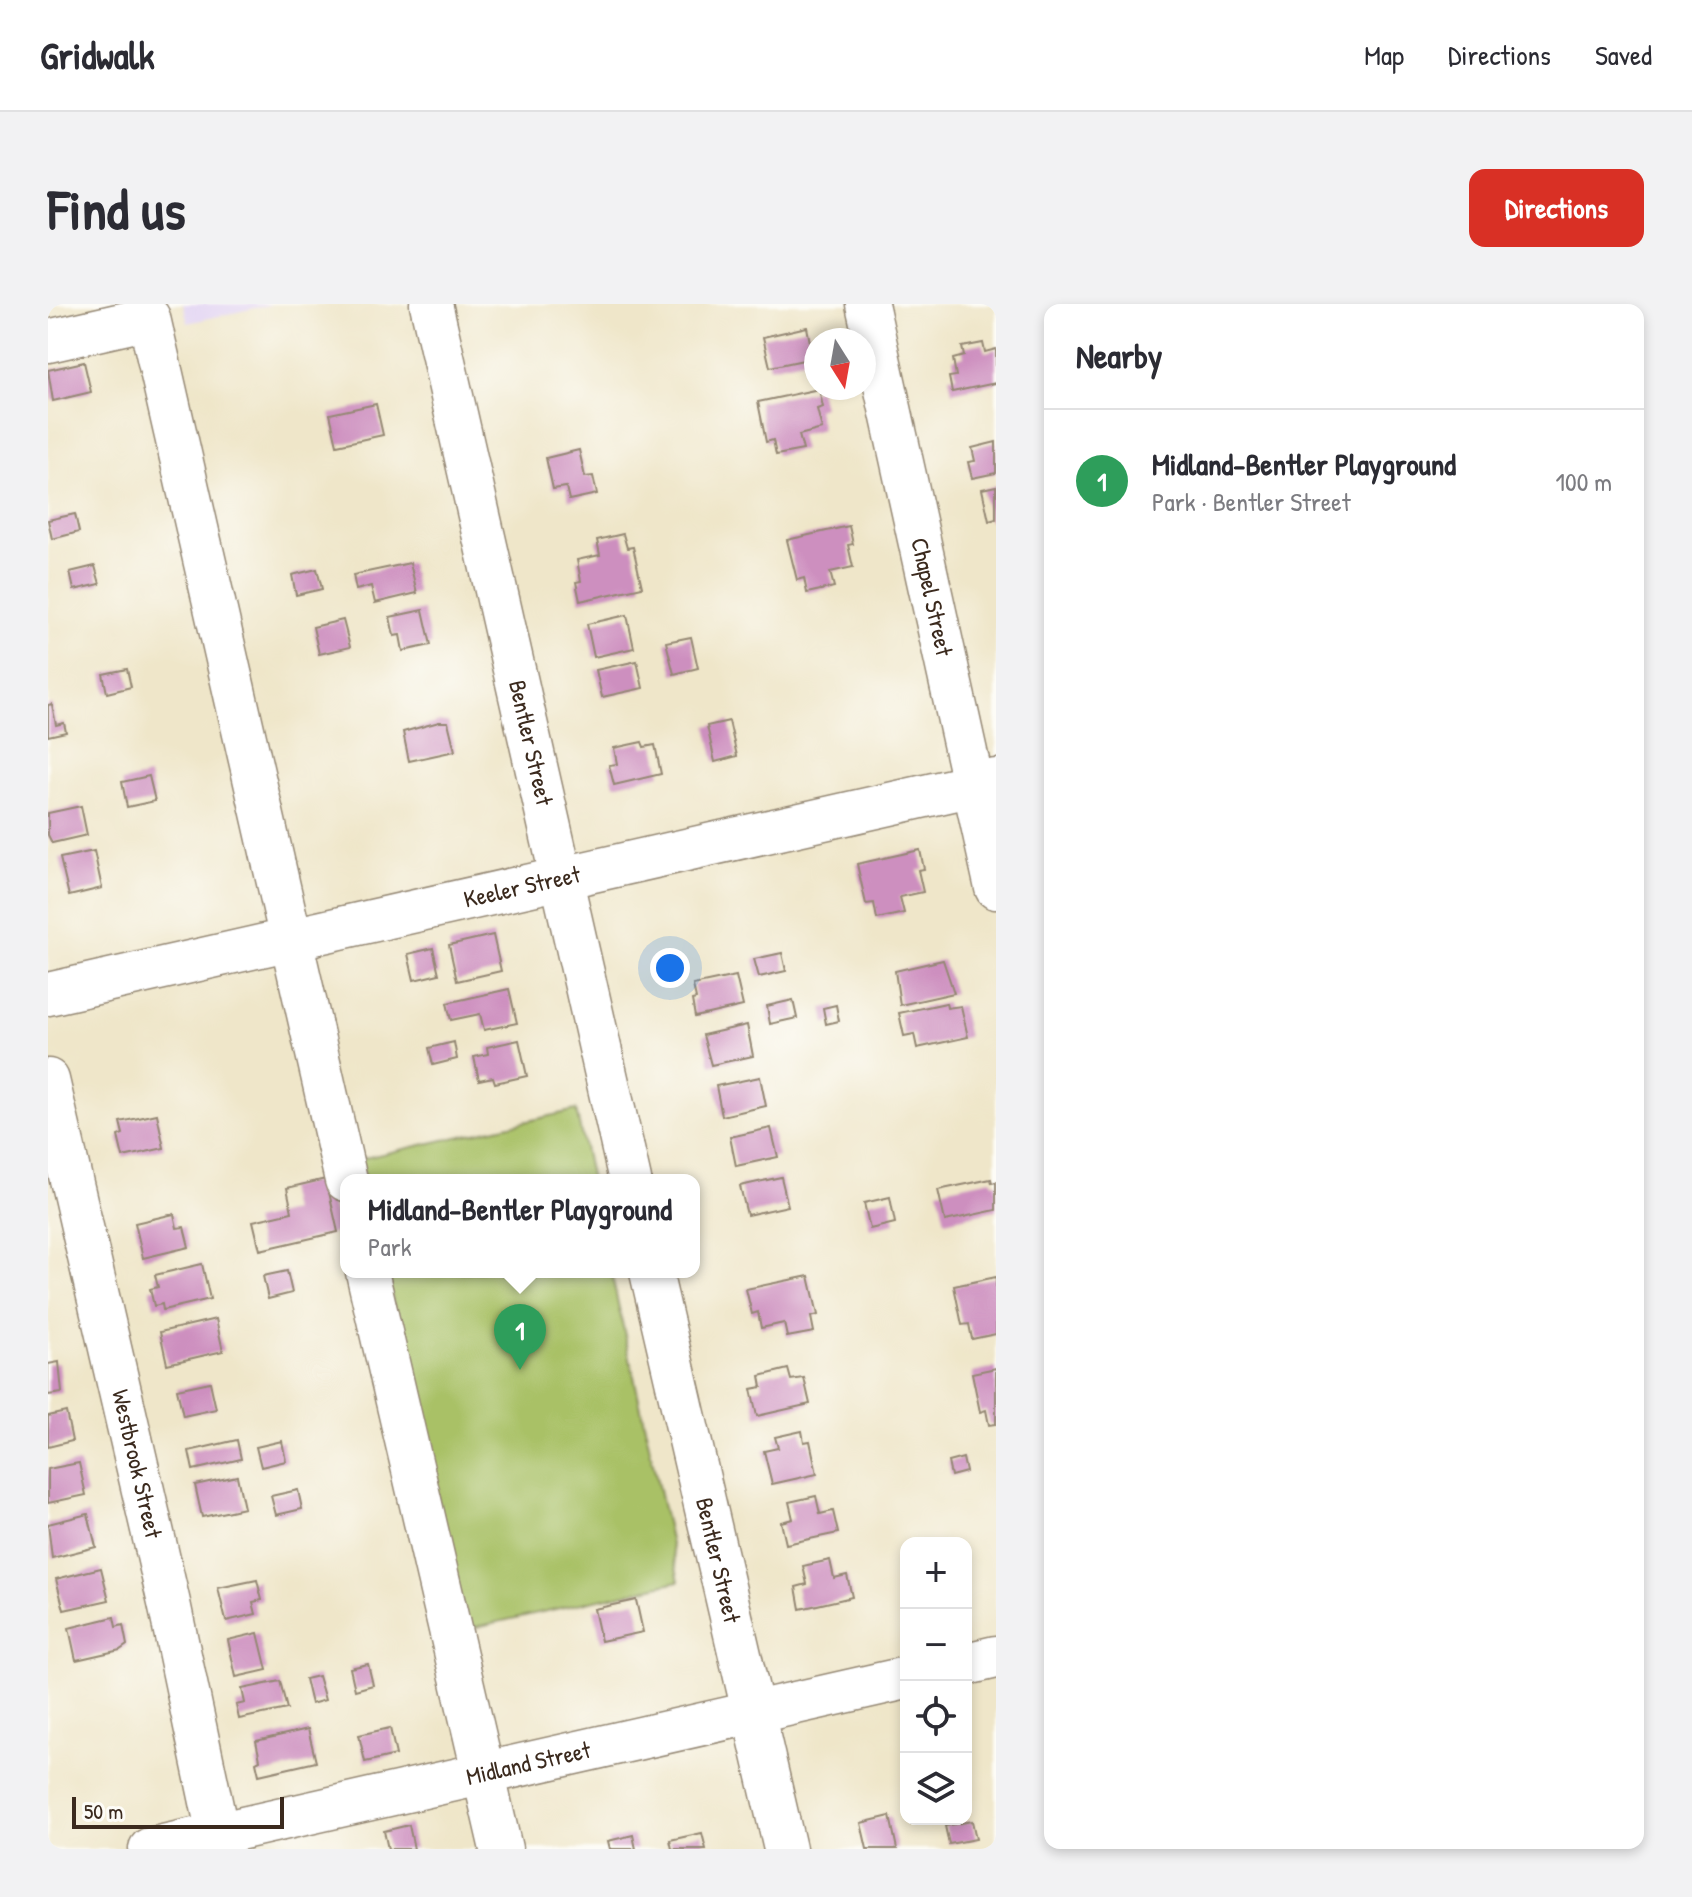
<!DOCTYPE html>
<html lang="en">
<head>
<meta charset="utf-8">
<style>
  body { margin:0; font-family:"Patrick Hand",sans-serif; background:#f2f2f3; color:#2b2b33 }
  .controls { position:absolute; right:24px; bottom:24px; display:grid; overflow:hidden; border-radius:16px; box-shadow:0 4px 12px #0003 }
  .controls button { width:72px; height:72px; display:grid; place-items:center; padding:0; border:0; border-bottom:2px solid #e1e1e2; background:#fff; color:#2b2b33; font:40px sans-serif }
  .compass { position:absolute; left:756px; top:24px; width:72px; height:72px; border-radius:50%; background:#fff; box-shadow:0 4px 12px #0003; rotate:169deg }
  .scale { position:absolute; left:24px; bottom:20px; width:212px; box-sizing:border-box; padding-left:8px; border:4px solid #3b2a1e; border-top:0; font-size:22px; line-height:28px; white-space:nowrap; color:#3b2a1e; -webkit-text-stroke:6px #fdfcf7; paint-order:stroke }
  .you { position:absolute; left:622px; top:664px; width:28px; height:28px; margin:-20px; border:6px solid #fff; border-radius:50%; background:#1a73e8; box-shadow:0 0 0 12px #1a73e833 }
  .badge { display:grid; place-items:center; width:52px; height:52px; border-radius:50%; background:#d93025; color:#fff; font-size:26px; font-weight:700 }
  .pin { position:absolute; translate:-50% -66px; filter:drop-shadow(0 2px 4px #0008) }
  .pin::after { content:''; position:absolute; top:42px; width:28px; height:24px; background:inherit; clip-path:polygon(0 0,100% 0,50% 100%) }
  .popup { position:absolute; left:292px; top:870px; width:360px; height:104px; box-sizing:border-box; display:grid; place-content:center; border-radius:16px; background:#fff; filter:drop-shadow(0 2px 6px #0005); font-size:26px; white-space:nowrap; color:#7c7c81 }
  .popup b { font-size:30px; color:#2b2b33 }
  .popup::after { content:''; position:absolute; left:50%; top:100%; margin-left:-16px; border:16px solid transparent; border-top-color:#fff }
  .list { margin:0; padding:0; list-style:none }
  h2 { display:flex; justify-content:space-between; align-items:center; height:104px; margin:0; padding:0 32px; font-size:34px }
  h2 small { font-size:26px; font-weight:400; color:#7c7c81 }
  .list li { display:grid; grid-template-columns:52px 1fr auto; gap:24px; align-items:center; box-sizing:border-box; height:144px; padding:0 32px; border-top:2px solid #e1e1e2 }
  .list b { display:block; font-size:30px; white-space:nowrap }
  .list p { margin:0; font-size:26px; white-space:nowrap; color:#7c7c81 }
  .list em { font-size:26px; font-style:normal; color:#7c7c81 }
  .icon { flex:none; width:44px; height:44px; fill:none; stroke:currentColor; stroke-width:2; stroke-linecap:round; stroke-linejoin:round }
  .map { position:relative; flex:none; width:948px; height:1545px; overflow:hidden; border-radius:16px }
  header { display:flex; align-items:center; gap:48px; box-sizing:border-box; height:112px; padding:0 40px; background:#fff; border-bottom:2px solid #e1e1e2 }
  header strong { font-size:38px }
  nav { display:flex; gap:44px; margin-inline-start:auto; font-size:28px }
  .intro { display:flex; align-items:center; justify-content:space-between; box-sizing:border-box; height:192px; padding:0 48px }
  h1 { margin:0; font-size:56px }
  .button { padding:20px 36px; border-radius:16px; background:#d93025; color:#fff; font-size:28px; font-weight:700 }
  main { display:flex; gap:48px; padding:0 48px }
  aside { flex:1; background:#fff; border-radius:16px; box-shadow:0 4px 12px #0003 }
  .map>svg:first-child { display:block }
  .built { fill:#e2d4f3 }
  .green { fill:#a9c166; stroke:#727642; stroke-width:2 }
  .building { fill:#cd8fbf }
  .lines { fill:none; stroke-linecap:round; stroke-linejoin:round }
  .minor-casing { stroke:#958874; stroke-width:45 }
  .minor { stroke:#fff; stroke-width:42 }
  .labels { text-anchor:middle; stroke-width:6; stroke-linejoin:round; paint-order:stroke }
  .street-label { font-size:24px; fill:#3b2a1e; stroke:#fdfcf7 }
</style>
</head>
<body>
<header>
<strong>Gridwalk</strong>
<nav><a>Map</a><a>Directions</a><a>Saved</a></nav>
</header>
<div class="intro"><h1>Find us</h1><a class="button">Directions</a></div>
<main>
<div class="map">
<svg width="948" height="1545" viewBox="0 0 948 1545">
  <rect width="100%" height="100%" fill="#fdfcf7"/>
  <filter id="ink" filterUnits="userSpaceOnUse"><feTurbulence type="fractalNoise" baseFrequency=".0125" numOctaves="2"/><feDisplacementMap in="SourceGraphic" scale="16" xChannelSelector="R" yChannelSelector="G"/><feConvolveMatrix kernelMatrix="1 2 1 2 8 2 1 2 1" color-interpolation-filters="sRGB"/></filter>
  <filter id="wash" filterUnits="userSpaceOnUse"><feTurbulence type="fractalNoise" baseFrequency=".006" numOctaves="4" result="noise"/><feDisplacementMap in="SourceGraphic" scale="32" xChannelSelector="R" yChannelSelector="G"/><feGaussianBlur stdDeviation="1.8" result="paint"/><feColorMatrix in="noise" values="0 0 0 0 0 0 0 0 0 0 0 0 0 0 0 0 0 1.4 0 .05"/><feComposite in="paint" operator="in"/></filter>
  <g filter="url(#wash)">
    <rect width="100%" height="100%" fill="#efe6c9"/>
    <polygon class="built" points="135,0 225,0 140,19"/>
    <g class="green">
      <polygon points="528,806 543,876 317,876 312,855"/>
      <polygon points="338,968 563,968 631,1277 419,1325"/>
    </g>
    <g id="blocks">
      <g class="building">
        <polygon points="759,23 765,54 722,63 715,33"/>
        <polygon points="935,39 937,48 948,45 948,79 904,88 901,73 908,72 905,55 916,52 914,43"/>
        <polygon points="36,58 43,88 5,97 0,66"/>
        <polygon points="771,85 775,103 769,105 774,125 751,131 755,146 728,151 725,136 718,138 710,98"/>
        <polygon points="328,100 335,131 289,141 282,110"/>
        <polygon points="948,138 948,169 924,174 920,158 927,157 924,144"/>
        <polygon points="531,146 537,173 545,172 549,190 521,196 518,183 505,185 498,154"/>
        <polygon points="948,182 948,215 941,217 934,185"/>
        <polygon points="27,210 31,228 4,235 0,216"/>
        <polygon points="801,222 805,240 800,241 805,263 782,268 786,283 759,289 756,274 749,276 739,236"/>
        <polygon points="575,230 579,244 585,243 594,283 532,297 528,278 533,277 529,256 552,251 549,236"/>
        <polygon points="362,259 369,289 327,299 323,282 308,286 305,271"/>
        <polygon points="47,262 52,280 26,286 22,268"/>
        <polygon points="269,265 274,285 248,291 244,271"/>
        <polygon points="375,306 383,341 355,347 352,331 346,332 342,313"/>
        <polygon points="579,311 586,344 546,353 539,320"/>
        <polygon points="295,316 302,343 271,350 265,323"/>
        <polygon points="643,333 650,364 626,370 618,338"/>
        <polygon points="589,357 595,384 554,393 548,366"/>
        <polygon points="79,365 83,383 59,389 55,370"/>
        <polygon points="4,400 8,421 16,419 18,428 0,432 0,401"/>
        <polygon points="681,417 689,452 667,458 659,422"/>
        <polygon points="391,418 400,418 407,447 361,457 355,428"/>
        <polygon points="594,438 596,443 607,441 613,470 566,481 561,461 569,460 566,444"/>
        <polygon points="101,472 107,497 79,503 74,478"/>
        <polygon points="33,502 39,531 4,539 0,531 0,509"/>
        <polygon points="872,546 876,565 870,566 875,588 852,593 856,609 829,615 826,599 818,600 809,560"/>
        <polygon points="46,547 54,584 21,592 12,554"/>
        <polygon points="445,631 453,667 409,677 401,641"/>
        <polygon points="385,644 391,670 366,676 360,650"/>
        <polygon points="734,649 738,667 711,673 706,655"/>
        <polygon points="895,656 906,689 852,701 847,667"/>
        <polygon points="688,672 695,702 647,713 644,696 648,695 645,681"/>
        <polygon points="461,685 469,719 436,726 432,710 403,716 399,699"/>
        <polygon points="745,696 749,714 722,720 719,702"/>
        <polygon points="898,699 899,704 913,702 920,733 869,744 866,730 856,732 851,709"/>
        <polygon points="788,701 791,717 778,720 775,704"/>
        <polygon points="699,721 705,752 663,761 655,731"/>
        <polygon points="471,736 479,772 447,779 445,773 431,776 426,753 440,750 439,743"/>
        <polygon points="406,738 409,755 385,761 381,744"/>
        <polygon points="712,773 718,802 674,812 668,782"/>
        <polygon points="109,810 116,844 75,853 70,832 75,830 72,818"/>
        <polygon points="723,824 730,853 688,862 682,833"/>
        <polygon points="733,873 740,902 699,911 692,882"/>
        <polygon points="278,875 290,928 212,946 205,917 244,908 239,884"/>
        <polygon points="943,875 944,879 948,878 948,906 897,917 890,886"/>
        <polygon points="842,893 847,919 822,925 816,899"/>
        <polygon points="126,910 129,924 136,923 141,943 95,954 87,919"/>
        <polygon points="154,960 162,995 115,1006 114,1000 106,1002 102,985 110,983 107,971"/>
        <polygon points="239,967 244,989 220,995 215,972"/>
        <polygon points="761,972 770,1011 763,1013 766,1028 739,1033 736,1019 713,1024 710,1008 704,1010 698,985"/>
        <polygon points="948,973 948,1030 924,1035 921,1020 914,1021 906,982"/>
        <polygon points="168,1015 175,1047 119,1060 112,1028"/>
        <polygon points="11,1058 14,1089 0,1091 0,1060"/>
        <polygon points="948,1064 948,1120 941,1121 938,1106 932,1108 924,1069"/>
        <polygon points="740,1065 743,1076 756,1074 762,1100 709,1112 703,1085 714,1083 712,1072"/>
        <polygon points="162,1078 168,1105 135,1112 129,1085"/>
        <polygon points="18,1108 24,1137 0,1143 0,1112"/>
        <polygon points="754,1127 756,1138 762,1137 769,1170 724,1180 716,1147 730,1144 727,1133"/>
        <polygon points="189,1136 193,1155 145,1166 141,1147"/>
        <polygon points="234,1137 238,1157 213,1163 208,1143"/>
        <polygon points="915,1154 918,1168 903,1172 900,1158"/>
        <polygon points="31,1159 38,1191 0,1199 0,1165"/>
        <polygon points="189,1172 196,1204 154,1213 147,1181"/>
        <polygon points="250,1186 254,1205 228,1211 223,1192"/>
        <polygon points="768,1192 772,1210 785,1207 790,1229 738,1240 733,1218 745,1215 741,1198"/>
        <polygon points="40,1210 48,1243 4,1254 0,1220"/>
        <polygon points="782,1256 786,1274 799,1271 804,1293 752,1305 748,1283 759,1280 755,1262"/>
        <polygon points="53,1264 61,1296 16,1306 8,1275"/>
        <polygon points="209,1276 214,1296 205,1298 208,1310 178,1317 170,1284"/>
        <polygon points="588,1296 595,1328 553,1337 546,1305"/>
        <polygon points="66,1313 68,1323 75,1321 79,1341 72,1346 28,1356 21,1324"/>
        <polygon points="210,1329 219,1366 188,1373 180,1336"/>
        <polygon points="320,1360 325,1381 307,1386 302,1364"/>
        <polygon points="270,1372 277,1396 263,1400 257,1375"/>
        <polygon points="232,1377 239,1405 191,1415 188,1401 197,1399 194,1385"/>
        <polygon points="342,1424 348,1451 317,1458 311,1431"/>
        <polygon points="260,1425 268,1458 211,1471 208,1458 212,1456 208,1437"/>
        <polygon points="842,1512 849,1545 819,1545 813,1519"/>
        <polygon points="924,1517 928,1535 901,1540 897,1522"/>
        <polygon points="361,1521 366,1545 340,1545 336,1527"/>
        <polygon points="654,1529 658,1545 624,1545 622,1536"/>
        <polygon points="585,1531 588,1545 562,1545 560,1537"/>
      </g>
    </g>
  </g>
  <g filter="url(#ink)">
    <use href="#blocks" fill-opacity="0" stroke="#958874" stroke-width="2"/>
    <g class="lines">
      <defs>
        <g id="minor">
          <path id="s1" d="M383 0 582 876"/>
          <path id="s2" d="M819 0 948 584"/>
          <polyline points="0,37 101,14 298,876"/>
          <path id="s3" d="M0 690 948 476"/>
          <path id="s4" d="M0 776 121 1299 173 1545"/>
          <polyline points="319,968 453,1545"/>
          <path id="s5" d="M603 968 737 1545"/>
          <polyline points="918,1360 948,1353"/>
          <path id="s6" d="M102 1545 858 1374"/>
        </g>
      </defs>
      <use href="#minor" class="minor-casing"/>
      <use href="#minor" class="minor"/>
    </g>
  </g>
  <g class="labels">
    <g class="street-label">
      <text dy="8" stroke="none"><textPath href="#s2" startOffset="300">Chapel Street</textPath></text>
      <text dy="8" stroke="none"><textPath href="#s1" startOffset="450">Bentler Street</textPath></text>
      <text dy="8" stroke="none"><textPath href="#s3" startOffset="486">Keeler Street</textPath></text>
      <text dy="8" stroke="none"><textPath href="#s4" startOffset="394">Westbrook Street</textPath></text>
      <text dy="8" stroke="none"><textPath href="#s5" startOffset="296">Bentler Street</textPath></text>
      <text dy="8" stroke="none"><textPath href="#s6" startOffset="388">Midland Street</textPath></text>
    </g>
  </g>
</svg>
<div class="controls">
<button>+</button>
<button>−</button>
<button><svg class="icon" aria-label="locate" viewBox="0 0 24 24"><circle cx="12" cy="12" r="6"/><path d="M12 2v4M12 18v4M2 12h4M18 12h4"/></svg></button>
<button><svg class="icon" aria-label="layers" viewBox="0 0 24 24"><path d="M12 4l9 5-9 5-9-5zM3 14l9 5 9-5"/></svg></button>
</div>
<svg class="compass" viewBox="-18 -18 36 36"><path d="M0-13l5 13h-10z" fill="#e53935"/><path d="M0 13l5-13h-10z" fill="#7c7c81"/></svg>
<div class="scale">50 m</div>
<div class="you"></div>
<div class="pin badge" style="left:472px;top:1066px;background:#2e9e5b">1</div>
<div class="popup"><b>Midland-Bentler Playground</b>Park</div>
</div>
<aside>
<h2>Nearby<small></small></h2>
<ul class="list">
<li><span class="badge" style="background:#2e9e5b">1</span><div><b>Midland-Bentler Playground</b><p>Park · Bentler Street</p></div><em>100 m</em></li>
</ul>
</aside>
</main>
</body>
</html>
